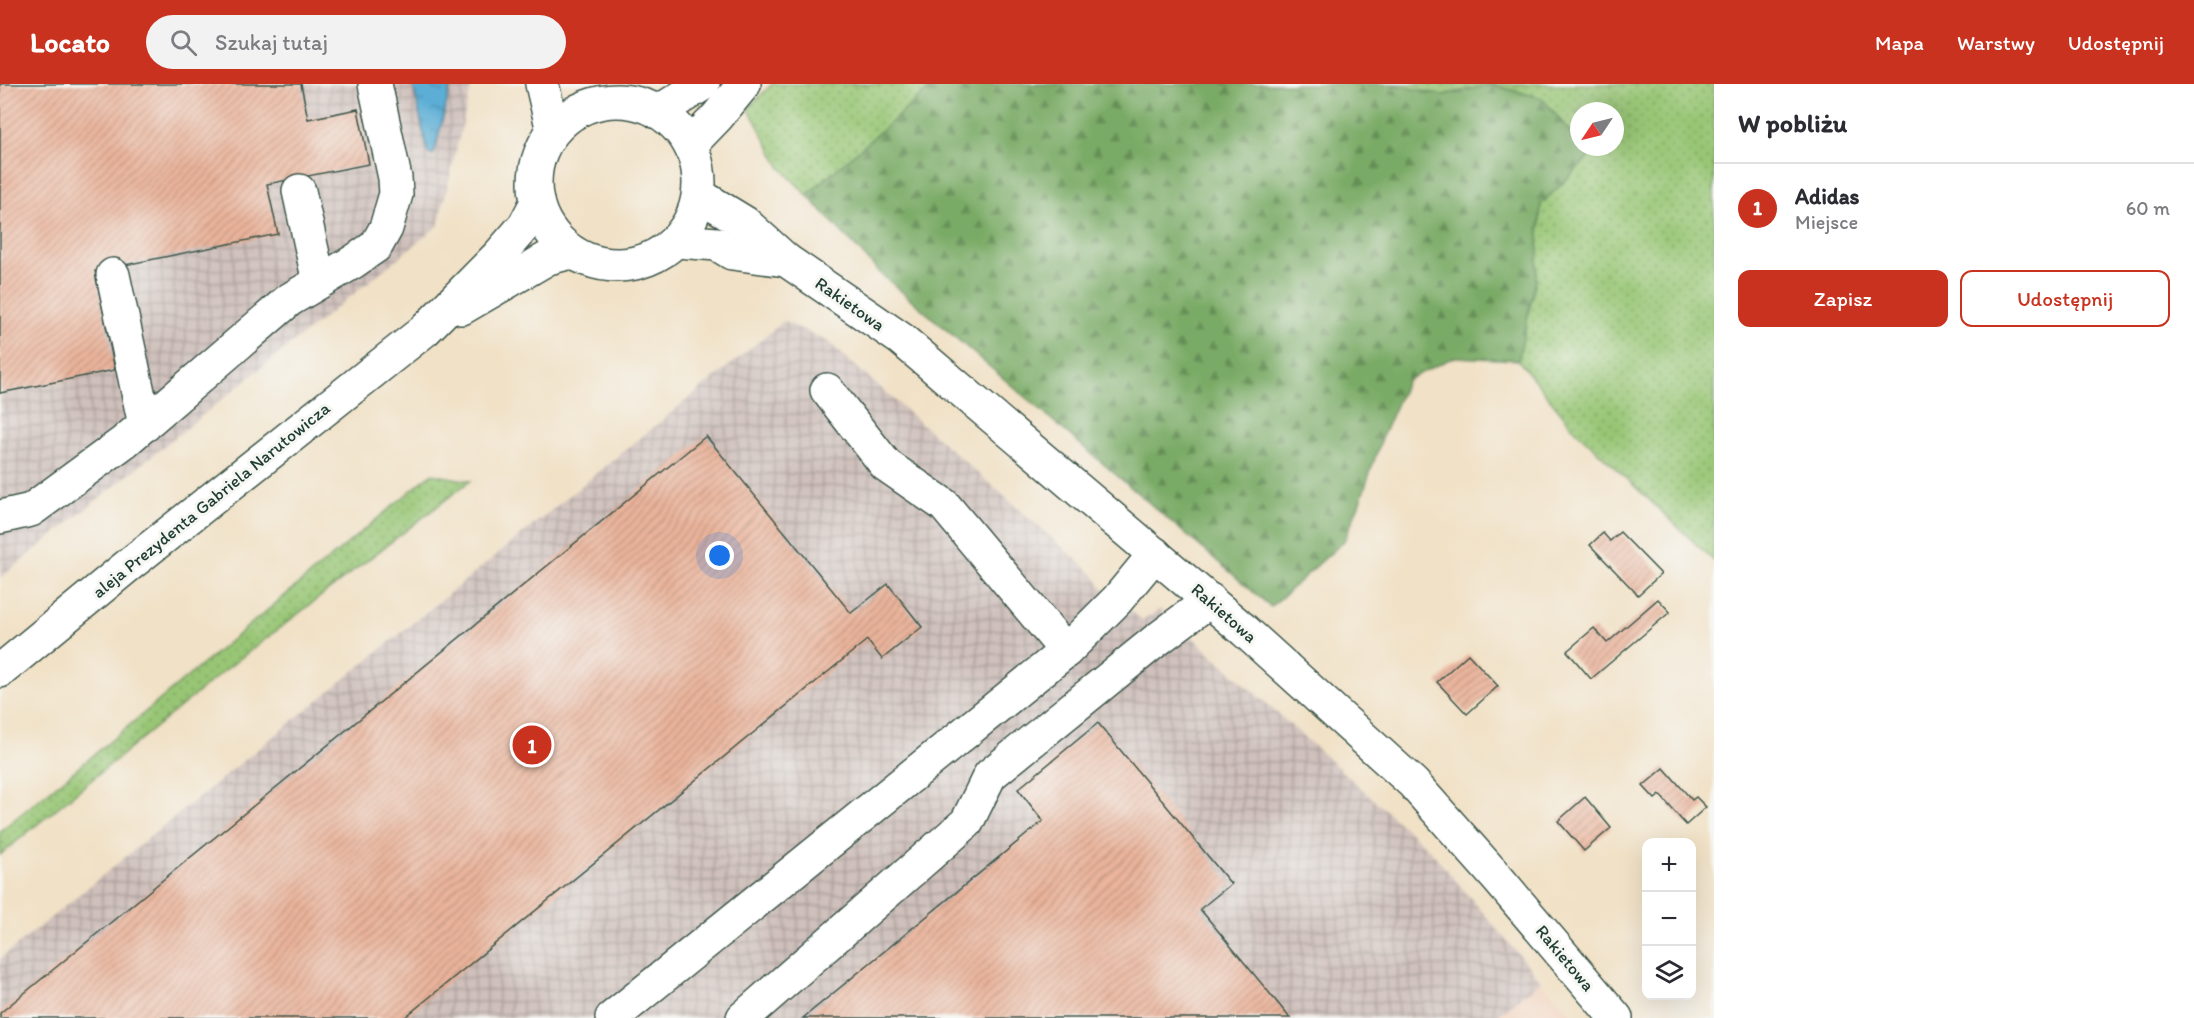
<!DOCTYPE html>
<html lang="pl">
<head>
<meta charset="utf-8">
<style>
  body { margin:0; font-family:Itim,sans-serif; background:#f2f2f3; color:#2b2b33 }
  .controls { position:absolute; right:18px; bottom:18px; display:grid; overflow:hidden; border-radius:12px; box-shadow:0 6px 24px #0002 }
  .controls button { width:54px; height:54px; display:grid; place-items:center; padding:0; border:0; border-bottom:2px solid #e1e1e2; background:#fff; color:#2b2b33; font:30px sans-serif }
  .compass { position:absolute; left:1570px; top:18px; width:54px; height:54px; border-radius:50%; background:#fff; box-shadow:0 6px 24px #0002; rotate:235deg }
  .you { position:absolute; left:720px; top:472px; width:21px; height:21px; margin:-15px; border:4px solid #fff; border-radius:50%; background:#1a73e8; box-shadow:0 0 0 9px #1a73e833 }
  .badge { display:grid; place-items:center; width:39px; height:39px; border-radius:50%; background:#c8321e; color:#fff; font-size:20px; font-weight:700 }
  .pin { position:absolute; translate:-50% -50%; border:3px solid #fff; box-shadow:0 2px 6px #0006 }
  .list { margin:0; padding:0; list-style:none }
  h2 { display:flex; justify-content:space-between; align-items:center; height:78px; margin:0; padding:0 24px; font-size:26px }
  h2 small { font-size:20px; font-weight:400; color:#7c7c81 }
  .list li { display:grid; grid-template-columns:39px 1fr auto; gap:18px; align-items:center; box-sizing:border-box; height:90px; padding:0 24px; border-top:2px solid #e1e1e2 }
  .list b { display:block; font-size:22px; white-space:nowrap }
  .list p { margin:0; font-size:20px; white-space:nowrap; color:#7c7c81 }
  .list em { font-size:20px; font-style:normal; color:#7c7c81 }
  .actions { display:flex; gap:12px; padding:18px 24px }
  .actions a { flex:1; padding:14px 0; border:2px solid #c8321e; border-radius:12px; text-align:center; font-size:21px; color:#c8321e }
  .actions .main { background:#c8321e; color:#fff }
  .icon { flex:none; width:33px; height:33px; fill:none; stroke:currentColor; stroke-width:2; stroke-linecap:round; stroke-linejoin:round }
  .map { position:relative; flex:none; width:1714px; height:934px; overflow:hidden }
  header { display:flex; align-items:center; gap:36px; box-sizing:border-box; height:84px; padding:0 30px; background:#c8321e; color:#fff }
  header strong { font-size:28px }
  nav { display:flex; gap:33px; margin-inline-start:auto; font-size:21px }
  .search { width:420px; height:54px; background:#f2f2f3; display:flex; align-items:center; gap:15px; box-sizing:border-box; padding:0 21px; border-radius:33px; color:#7c7c81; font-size:22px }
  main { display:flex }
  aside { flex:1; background:#fff }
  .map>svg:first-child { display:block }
  .built { fill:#f3d4bf }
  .industrial { fill:url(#industrial-grid) }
  .grass { fill:url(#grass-dots); stroke:#5c8254; stroke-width:1.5 }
  .forest { fill:url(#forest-firs); stroke:#4c744d; stroke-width:1.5 }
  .water { fill:url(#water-ripples); stroke:#3d7685; stroke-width:1.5 }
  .building { fill:url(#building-hatch) }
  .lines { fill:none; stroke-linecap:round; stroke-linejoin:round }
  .minor-casing { stroke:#3e564a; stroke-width:36 }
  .minor { stroke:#fff; stroke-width:33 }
  .labels { text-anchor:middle; stroke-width:6; stroke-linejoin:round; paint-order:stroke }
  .street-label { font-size:18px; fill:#1f3d34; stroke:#f6f6f2 }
</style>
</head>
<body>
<header>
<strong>Locato</strong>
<div class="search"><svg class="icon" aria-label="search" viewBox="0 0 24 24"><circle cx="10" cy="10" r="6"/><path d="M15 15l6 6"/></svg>Szukaj tutaj</div>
<nav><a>Mapa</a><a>Warstwy</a><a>Udostępnij</a></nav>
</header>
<main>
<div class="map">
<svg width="1714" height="934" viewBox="0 0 1714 934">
  <defs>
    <pattern id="industrial-grid" width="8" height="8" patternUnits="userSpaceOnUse" patternTransform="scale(1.5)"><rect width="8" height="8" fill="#cfc0bb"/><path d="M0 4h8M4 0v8" fill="none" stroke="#a79d99"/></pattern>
    <pattern id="grass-dots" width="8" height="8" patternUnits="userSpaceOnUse" patternTransform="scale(1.5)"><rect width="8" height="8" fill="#98c675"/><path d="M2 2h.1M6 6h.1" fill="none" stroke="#7ba261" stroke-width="1.8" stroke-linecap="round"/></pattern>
    <pattern id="forest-firs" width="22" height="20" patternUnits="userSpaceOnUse" patternTransform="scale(1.5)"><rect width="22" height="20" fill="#7aab66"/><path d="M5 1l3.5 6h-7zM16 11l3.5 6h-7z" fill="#638c55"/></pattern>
    <pattern id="water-ripples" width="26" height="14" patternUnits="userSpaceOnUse" patternTransform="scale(1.5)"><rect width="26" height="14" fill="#5baed6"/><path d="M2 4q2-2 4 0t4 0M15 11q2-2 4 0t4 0" fill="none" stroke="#4b8fae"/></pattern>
    <pattern id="building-hatch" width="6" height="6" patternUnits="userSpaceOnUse" patternTransform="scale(1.5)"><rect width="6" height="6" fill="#ebb49b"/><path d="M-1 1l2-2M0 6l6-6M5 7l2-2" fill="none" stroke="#be947f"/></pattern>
  </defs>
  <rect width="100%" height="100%" fill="#f6f6f2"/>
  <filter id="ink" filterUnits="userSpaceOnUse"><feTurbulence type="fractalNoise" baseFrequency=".0167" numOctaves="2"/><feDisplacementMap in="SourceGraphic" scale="12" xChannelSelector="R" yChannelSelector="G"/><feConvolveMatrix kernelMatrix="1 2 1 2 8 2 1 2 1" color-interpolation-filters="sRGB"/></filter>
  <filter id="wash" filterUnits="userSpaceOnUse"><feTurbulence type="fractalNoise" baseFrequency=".008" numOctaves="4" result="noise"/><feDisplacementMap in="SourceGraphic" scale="24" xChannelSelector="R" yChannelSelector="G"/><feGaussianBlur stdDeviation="1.35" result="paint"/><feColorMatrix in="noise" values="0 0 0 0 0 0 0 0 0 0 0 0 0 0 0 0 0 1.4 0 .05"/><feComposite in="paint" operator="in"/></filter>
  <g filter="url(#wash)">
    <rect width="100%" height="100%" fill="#f1e1c6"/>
    <polygon class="built" points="1541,897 1575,934 1494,934"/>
    <g class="industrial">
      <polygon points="0,0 472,0 438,142 0,494"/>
      <polygon points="784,237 827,257 1093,490 1101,502 1142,536 1161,525 1429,765 1541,897 1494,934 0,934 0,875"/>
    </g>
    <g class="grass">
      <polygon points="772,0 935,0 807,111 781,84 748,24"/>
      <polygon points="1389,0 1714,0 1714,477 1576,347 1518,276 1536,195 1541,120 1589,73 1582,63 1615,63 1615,27 1579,27 1579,59 1542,14 1491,1 1443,11"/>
      <polygon points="431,390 470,397 224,587 0,771 0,747 90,674"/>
    </g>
    <polygon class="forest" points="935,0 1389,0 1443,11 1491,1 1542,14 1579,59 1579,63 1582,63 1590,72 1541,120 1536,195 1518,276 1454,273 1407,296 1383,351 1360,418 1344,457 1271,523 882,191 807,111"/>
    <polygon class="water" points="413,0 451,1 434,70 428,70"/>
    <g id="blocks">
      <g class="building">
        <polygon points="0,0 301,0 308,35 358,25 369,80 267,100 278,150 95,187 115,286 0,309"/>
        <polygon points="706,352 851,529 888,500 922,543 882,575 867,556 404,934 0,934 0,929"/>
        <polygon points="1620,448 1661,490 1638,511 1590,461 1603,449 1610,457"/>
        <polygon points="1658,515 1670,528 1591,595 1567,567 1594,544 1607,559"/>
        <polygon points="1468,570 1498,602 1467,630 1437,598"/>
        <polygon points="1098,639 1231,800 1200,825 1290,934 803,934 1043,737 1018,705"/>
        <polygon points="1664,684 1692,716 1696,713 1706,723 1686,741 1660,711 1655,715 1643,702"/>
        <polygon points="1585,713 1611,744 1584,767 1558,737"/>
      </g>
    </g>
  </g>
  <g filter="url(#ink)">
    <use href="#blocks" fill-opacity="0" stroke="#3e564a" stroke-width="1.5"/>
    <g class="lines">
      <defs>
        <g id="minor">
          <polyline points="542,0 553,47"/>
          <circle cx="617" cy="99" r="82"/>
          <polyline points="658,28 703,0"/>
          <polyline points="690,61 717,33 744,0"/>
          <polyline points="299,107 319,198"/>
          <polyline points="699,111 745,139 786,176 901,255 1245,547 1413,699 1499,796 1616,934"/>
          <polyline points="677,157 717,160 732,169 786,176"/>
          <polyline points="113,191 145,341"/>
          <polyline points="462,224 548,174 571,168"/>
          <polyline points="827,306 886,381 944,421 1066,567"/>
          <polyline points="0,433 31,426 124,358 289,216 353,178 376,162 386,144 396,110 395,94 375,0"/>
          <polyline points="0,587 125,484 425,246 498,172 525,141 537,118"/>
          <polyline points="612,934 1066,567 1117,516 1155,470"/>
          <polyline points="743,934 967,738 990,691 1154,558 1210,516"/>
        </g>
      </defs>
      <use href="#minor" class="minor-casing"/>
      <use href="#minor" class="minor"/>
    </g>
  </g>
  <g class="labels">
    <g class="street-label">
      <text transform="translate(850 220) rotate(35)" y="6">Rakietowa</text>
      <text transform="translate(211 416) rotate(-39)" y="6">aleja Prezydenta Gabriela Narutowicza</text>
      <text transform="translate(1224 529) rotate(41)" y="6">Rakietowa</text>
      <text transform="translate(1565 874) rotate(50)" y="6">Rakietowa</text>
    </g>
  </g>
</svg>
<div class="controls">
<button>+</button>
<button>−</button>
<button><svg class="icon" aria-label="layers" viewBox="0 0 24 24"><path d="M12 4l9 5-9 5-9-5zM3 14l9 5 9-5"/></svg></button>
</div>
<svg class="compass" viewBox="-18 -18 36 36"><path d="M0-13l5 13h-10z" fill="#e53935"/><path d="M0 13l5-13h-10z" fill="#7c7c81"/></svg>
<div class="you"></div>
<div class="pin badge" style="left:532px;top:661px">1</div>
</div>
<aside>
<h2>W pobliżu<small></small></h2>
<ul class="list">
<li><span class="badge">1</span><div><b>Adidas</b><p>Miejsce</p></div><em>60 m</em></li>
</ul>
<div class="actions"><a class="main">Zapisz</a><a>Udostępnij</a></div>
</aside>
</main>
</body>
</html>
